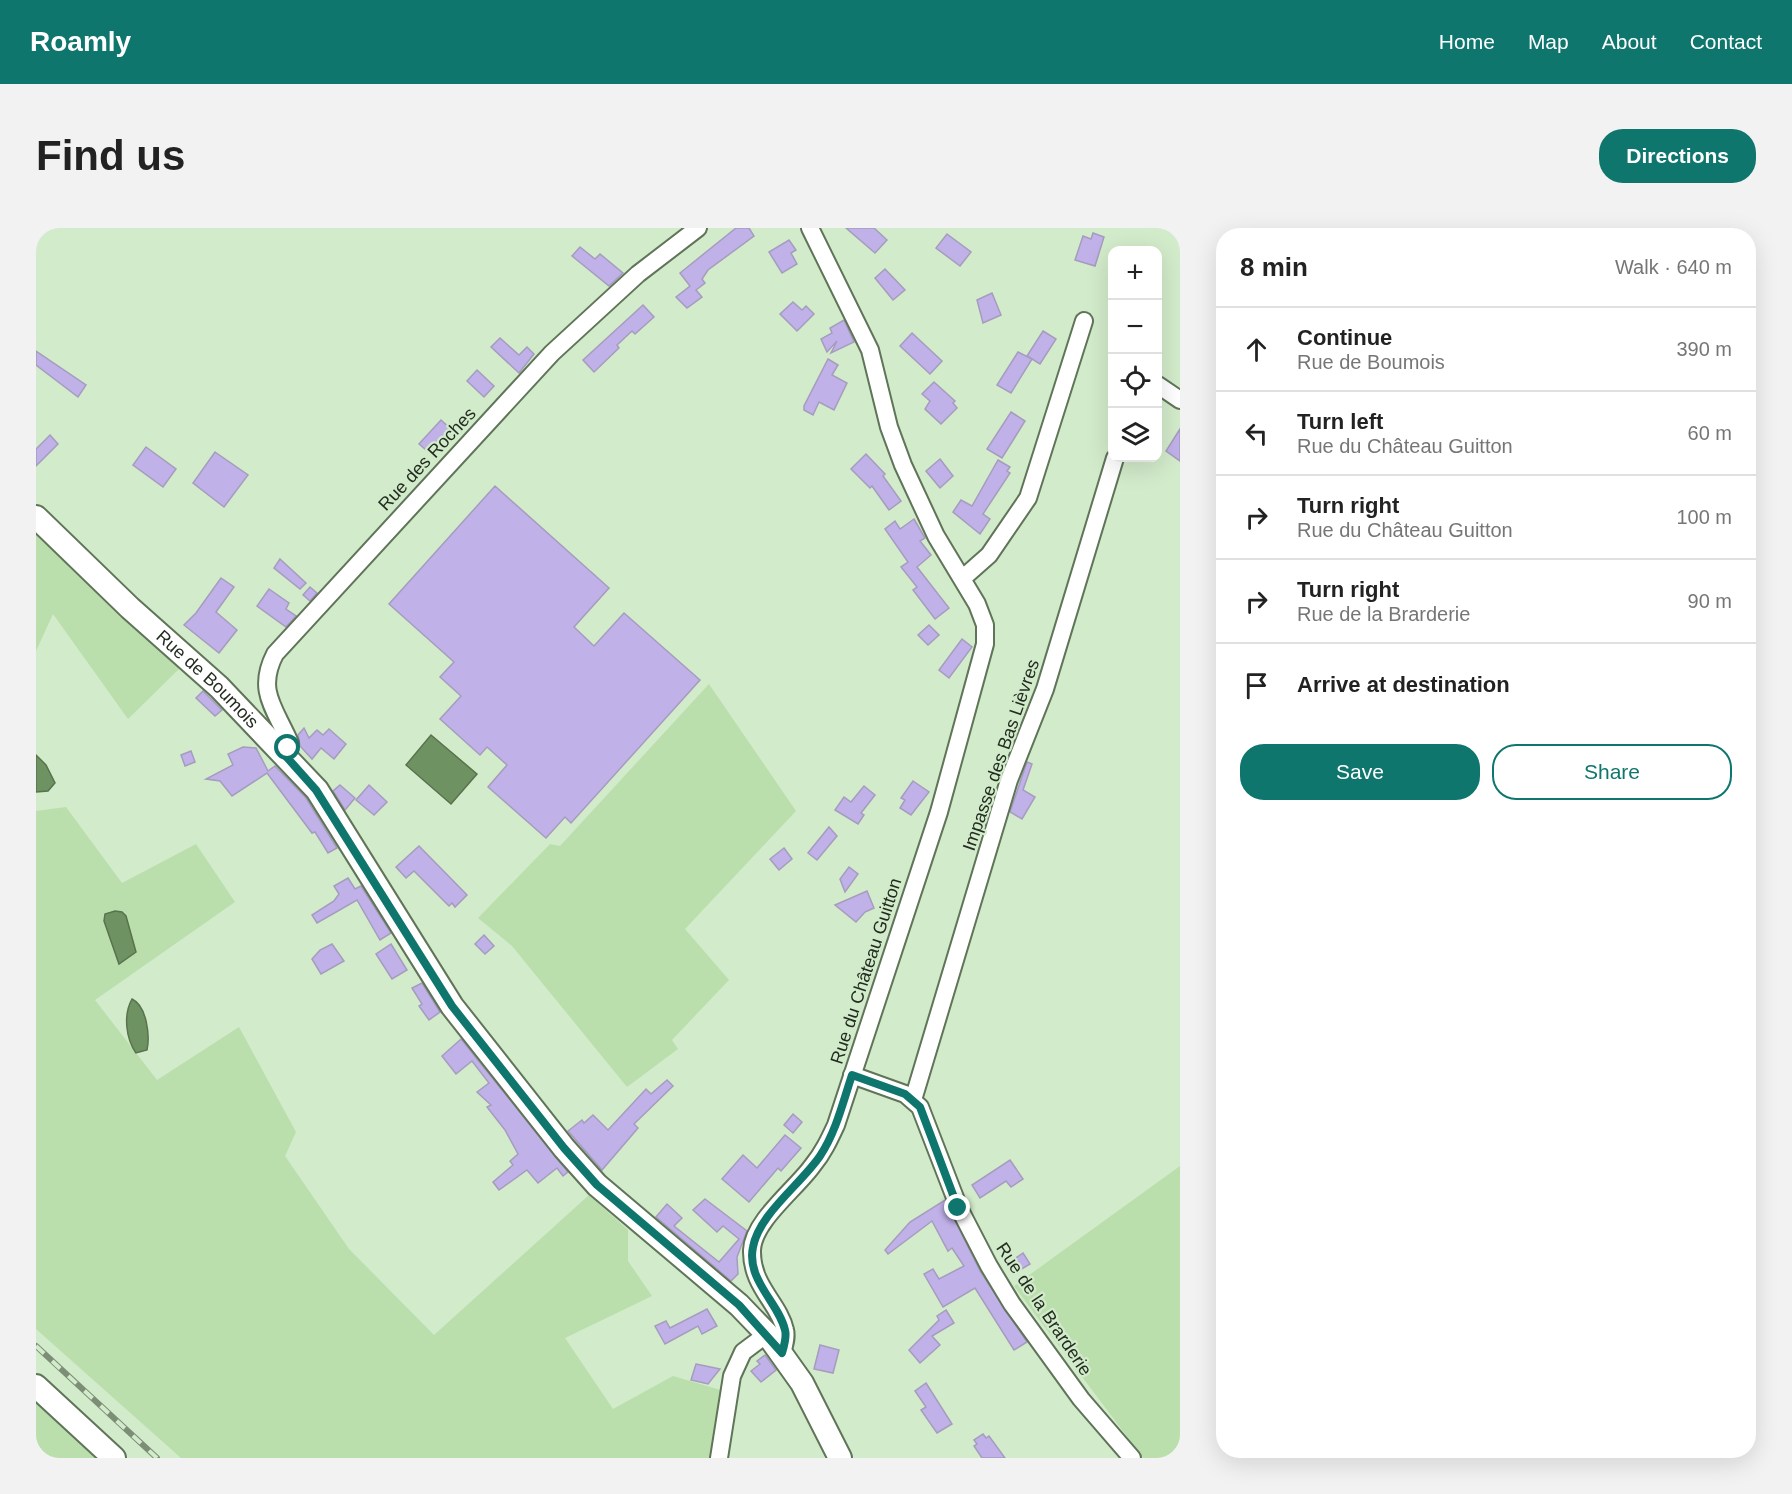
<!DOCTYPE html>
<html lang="en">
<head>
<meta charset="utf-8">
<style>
  body { margin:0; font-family:Helvetica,sans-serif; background:#f2f2f2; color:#222 }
  .controls { position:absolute; right:18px; top:18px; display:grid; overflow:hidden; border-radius:12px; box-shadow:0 6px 24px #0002 }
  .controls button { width:54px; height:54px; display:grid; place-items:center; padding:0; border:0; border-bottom:2px solid #e0e0e0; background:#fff; color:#222; font:30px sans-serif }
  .stop { position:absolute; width:18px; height:18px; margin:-14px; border:4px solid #0f766e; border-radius:50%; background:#fff }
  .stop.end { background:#0f766e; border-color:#fff; box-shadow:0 2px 6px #0008 }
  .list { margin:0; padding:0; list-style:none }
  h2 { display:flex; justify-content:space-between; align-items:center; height:78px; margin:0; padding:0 24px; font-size:26px }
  h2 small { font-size:20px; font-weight:400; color:#767676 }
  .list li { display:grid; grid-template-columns:39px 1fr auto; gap:18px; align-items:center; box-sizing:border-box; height:84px; padding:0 24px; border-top:2px solid #e0e0e0 }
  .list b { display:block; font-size:22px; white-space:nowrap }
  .list p { margin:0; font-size:20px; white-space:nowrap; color:#767676 }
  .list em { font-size:20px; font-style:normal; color:#767676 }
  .actions { display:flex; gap:12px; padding:18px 24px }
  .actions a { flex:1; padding:14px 0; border:2px solid #0f766e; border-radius:24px; text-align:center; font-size:21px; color:#0f766e }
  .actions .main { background:#0f766e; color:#fff }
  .icon { flex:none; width:33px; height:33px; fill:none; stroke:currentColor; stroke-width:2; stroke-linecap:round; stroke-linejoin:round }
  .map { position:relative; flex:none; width:1144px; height:1230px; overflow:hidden; border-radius:24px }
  header { display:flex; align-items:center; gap:36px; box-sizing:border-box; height:84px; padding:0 30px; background:#0f766e; color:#fff }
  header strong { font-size:28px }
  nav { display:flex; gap:33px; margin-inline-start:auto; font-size:21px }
  .intro { display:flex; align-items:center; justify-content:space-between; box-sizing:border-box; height:144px; padding:0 36px }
  h1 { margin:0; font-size:42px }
  .button { padding:15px 27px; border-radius:24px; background:#0f766e; color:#fff; font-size:21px; font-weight:700 }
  main { display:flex; gap:36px; padding:0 36px }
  aside { flex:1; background:#fff; border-radius:24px; box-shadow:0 6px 24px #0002 }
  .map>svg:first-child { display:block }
  .green { fill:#badfad }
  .water { fill:#6e9262; stroke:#58734e; stroke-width:1.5 }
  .building { fill:#c0b1e9; stroke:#a59cbe; stroke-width:1.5 }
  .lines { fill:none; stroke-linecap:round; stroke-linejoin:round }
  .street-casing { stroke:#5f7458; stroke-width:20 }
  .secondary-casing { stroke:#5f7458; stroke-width:26 }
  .street { stroke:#fff; stroke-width:16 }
  .secondary { stroke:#fff; stroke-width:22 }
  .rail-casing { stroke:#7d8e77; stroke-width:6 }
  .rail { stroke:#d2ebca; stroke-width:4; stroke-dasharray:11; stroke-linecap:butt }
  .route { stroke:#0f766e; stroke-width:8 }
  .labels { text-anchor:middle; stroke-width:4.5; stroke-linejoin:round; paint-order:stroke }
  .street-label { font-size:18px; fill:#232c20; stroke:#d2ebca }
</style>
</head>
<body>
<header>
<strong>Roamly</strong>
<nav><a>Home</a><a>Map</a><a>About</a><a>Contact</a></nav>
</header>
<div class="intro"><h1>Find us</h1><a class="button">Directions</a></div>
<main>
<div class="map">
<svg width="1144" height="1230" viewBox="0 0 1144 1230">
  <rect width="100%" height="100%" fill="#d2ebca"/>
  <g class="green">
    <polygon points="0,302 144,440 92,491 17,386 0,423"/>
    <polygon points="673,456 760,583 649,701 693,752 636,812 642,821 591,859 476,718 442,690 514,616 524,618"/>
    <polygon points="30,579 86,655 160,616 199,674 59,772 121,852 203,799 260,904 249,928 313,1021 398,1107 553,967 592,1002 592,1033 616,1068 529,1110 577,1181 637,1148 688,1163 677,1230 145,1230 0,1101 0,583"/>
    <polygon points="1144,938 1144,1230 1107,1230 978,1058"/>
    <polygon points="0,1170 65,1230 0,1230"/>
  </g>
  <g class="water">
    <polygon points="395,507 441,546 415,576 370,537"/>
    <polygon points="0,527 10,537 19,555 12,563 0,564"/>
    <polygon points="79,683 86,684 90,688 100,724 83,736 68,693 69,686"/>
    <path d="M96 771C111 778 114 808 111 822L100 825C90 811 87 787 96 771Z"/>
  </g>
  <g class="building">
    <polygon points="700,0 713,0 718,8 672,42 666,51 669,55 660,62 666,69 651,80 640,69 654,58 644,45"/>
    <polygon points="810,0 838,0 851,12 839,25"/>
    <polygon points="1057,5 1068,9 1059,38 1039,32 1047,8 1055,11"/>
    <polygon points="911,6 935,24 924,38 900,20"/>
    <polygon points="753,12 760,22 755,25 761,36 746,45 733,24"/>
    <polygon points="544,19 559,31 564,26 587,45 573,58 536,28"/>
    <polygon points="849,41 869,62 857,72 839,50"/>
    <polygon points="956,65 965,87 947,95 941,72"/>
    <polygon points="757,74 766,82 770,78 778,86 761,103 744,86"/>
    <polygon points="607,77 618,89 599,106 596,103 581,117 583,120 558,144 547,132"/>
    <polygon points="808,92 818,114 795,125 801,113 791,124 785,111 796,105 794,100"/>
    <polygon points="1007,103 1020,111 1004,136 991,128"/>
    <polygon points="876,105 906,133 894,146 864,118"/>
    <polygon points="464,110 483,127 491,119 498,126 483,145 455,119"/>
    <polygon points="0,123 50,157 42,169 0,137"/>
    <polygon points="982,124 996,131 975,165 961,157"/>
    <polygon points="792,131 802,137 796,147 811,155 798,182 783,174 777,187 768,182 768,178"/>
    <polygon points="441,142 458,158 448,169 431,153"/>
    <polygon points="898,154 919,173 917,175 921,180 905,196 889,181 894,173 886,166"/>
    <polygon points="975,184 989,193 966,230 951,221"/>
    <polygon points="405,192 416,202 396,227 383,216"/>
    <polygon points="1144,201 1144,233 1130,223"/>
    <polygon points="14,207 22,216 0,238 0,221"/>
    <polygon points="110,219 140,241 127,259 97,237"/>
    <polygon points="179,224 212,247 188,279 157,255"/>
    <polygon points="830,226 849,246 847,248 865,273 853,282 836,258 834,260 815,241"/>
    <polygon points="904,231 917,248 904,260 890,243"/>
    <polygon points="962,232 974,239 971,243 974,245 947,286 954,291 944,306 917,284 925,272 936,278"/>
    <polygon points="459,258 573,360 538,399 558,418 588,385 664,452 535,595 529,589 510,610 452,559 471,537 451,519 444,527 404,491 425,468 404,449 418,434 353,376"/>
    <polygon points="878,291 889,310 884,313 895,327 881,339 913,380 899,391 877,362 881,359 865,339 872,334 849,301 859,293 864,301"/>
    <polygon points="244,331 270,355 264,361 238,340"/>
    <polygon points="185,350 198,359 180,384 201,402 183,425 148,397 160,385"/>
    <polygon points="274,359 281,365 274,373 267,367"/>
    <polygon points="233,361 253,375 250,381 260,388 250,399 221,378"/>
    <polygon points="893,397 903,407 892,417 882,407"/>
    <polygon points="926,411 936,419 913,450 903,442"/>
    <polygon points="167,463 186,482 179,488 160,470"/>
    <polygon points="268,500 273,510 281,502 287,507 293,501 310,516 298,531 285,520 276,531 264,518 262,507"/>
    <polygon points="207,519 220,520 232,543 239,538 270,570 301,620 292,625 279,604 276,605 231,545 196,568 184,553 170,551 197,537 192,526"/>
    <polygon points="155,523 159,534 149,538 145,527"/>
    <polygon points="991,534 996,536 987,562 999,569 986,591 974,584"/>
    <polygon points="877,553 893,564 875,587 864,580 869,572 865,570"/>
    <polygon points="304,557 319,570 309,582 297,563"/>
    <polygon points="333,557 351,574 338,587 320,572"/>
    <polygon points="828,558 839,567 825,585 828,587 822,596 799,582 808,569 815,574"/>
    <polygon points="793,599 801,608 781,632 772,625"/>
    <polygon points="383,618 431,667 419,679 416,675 413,678 378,643 370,650 360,639"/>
    <polygon points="748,620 756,631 743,642 734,631"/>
    <polygon points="813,639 822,646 809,664 804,651"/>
    <polygon points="312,650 319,661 325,658 355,705 344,712 321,672 281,695 276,687 298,673 303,666 298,658"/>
    <polygon points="831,663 838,680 829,684 820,694 799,677"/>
    <polygon points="448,707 458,718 449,726 439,716"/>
    <polygon points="296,716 308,733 285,746 276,731 284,722"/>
    <polygon points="355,716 371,742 356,751 340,726"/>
    <polygon points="386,755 404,784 393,792 383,778 386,776 376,760"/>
    <polygon points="425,811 532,944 527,948 521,940 502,955 491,942 463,962 457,954 477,937 474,933 482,926 469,902 451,879 455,877 441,864 453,855 436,833 420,846 406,828"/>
    <polygon points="631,852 637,858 598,896 602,900 566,942 532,903 546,892 548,895 557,887 572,902 610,861 615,866"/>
    <polygon points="757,886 766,894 757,905 748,897"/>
    <polygon points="749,907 765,920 745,943 742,940 713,974 686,951 707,927 721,940"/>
    <polygon points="974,932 987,951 975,959 970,953 944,970 936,957"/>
    <polygon points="669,971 711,1003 701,1029 702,1046 695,1053 620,989 631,976 646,990 638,998 683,1034 703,1011 687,998 681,1004 657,982"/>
    <polygon points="909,972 944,1043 991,1114 978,1122 939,1060 907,1079 888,1046 897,1041 903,1051 928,1038 916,1020 912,1023 896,993 852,1026 849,1022 874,994"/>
    <polygon points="987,1025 994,1036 984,1042 977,1032"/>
    <polygon points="671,1081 681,1098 666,1106 662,1098 629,1116 619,1098 630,1093 634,1100"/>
    <polygon points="910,1082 918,1095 896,1108 904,1117 884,1135 873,1122 903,1092 901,1088"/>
    <polygon points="784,1117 803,1122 797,1145 778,1141"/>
    <polygon points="729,1127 740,1142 725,1154 715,1143 724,1136 721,1133"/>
    <polygon points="660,1136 684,1141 672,1156 655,1152"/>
    <polygon points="890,1155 916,1196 901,1205 885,1182 890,1179 879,1163"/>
    <polygon points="947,1206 950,1210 953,1208 969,1230 946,1230 938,1218 941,1216 938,1212"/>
  </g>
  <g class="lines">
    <defs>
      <g id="street">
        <polyline points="1122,157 1144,172"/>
        <polyline points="927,350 953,327 992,270 1048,93"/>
        <path d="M247 525 254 515C239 480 220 463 239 426L516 125 602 46 662 0"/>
        <polyline points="816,847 869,866 884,879 923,980 953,1038 976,1076 1045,1171 1096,1230"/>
        <polyline points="877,872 973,552 1009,461 1079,230"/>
        <path d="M746 1125C748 1118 751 1109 749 1102 743 1075 715 1058 716 1022 717 993 761 960 777 937 787 925 793 912 800 897L903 584 949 416V397L941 376 900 308 867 237 853 199 834 122 774 0"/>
        <polyline points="683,1230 696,1148 707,1124 731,1106"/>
      </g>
      <g id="secondary">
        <path id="s1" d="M0 289 94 380 183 459 281 562 416 778 528 920 561 957 703 1077 731 1106 766 1155 804 1230"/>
        <polyline points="0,1158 78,1230"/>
      </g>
    </defs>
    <use href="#street" class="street-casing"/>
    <use href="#secondary" class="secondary-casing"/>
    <use href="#street" class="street"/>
    <use href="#secondary" class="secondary"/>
    <defs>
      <polyline id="rail" points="0,1118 121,1230"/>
    </defs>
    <use href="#rail" class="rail-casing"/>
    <use href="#rail" class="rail"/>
  </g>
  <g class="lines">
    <path class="route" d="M252 520 247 525 280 562 416 778 528 920 561 957 703 1077 746 1125C748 1118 751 1109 749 1102 743 1075 710 1052 717 1019 723 986 765 956 784 928 800 904 807 874 816 847L869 866 884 879 922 980"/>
  </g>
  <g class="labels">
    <g class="street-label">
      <text transform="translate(391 231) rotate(-47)" y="6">Rue des Roches</text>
      <text dy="6" stroke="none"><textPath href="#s1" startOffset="236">Rue de Boumois</textPath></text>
      <text transform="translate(965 527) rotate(-71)" y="6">Impasse des Bas Lièvres</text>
      <text transform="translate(830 743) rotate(-72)" y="6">Rue du Château Guitton</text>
      <text transform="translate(1008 1081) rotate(56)" y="6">Rue de la Brarderie</text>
    </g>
  </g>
</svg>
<div class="controls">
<button>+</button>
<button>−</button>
<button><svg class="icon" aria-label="locate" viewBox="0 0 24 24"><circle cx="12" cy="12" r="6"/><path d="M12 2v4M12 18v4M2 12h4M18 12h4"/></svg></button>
<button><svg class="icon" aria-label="layers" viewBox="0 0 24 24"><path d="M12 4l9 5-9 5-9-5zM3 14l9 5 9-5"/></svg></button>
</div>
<div class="stop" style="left:252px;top:520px"></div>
<div class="stop end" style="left:922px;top:980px"></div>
</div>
<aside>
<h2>8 min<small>Walk · 640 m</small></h2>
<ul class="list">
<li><svg class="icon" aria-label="ahead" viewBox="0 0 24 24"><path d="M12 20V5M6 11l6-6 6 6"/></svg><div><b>Continue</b><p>Rue de Boumois</p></div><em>390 m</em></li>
<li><svg class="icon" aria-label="left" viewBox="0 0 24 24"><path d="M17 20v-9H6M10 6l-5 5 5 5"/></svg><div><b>Turn left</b><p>Rue du Château Guitton</p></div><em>60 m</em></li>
<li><svg class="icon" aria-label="right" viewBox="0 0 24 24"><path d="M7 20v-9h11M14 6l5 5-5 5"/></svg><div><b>Turn right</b><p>Rue du Château Guitton</p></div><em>100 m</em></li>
<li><svg class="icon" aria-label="right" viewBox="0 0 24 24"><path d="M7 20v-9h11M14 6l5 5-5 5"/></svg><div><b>Turn right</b><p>Rue de la Brarderie</p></div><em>90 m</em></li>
<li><svg class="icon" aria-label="arrive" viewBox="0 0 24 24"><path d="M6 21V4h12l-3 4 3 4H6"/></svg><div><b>Arrive at destination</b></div></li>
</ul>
<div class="actions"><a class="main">Save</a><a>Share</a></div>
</aside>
</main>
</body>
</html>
